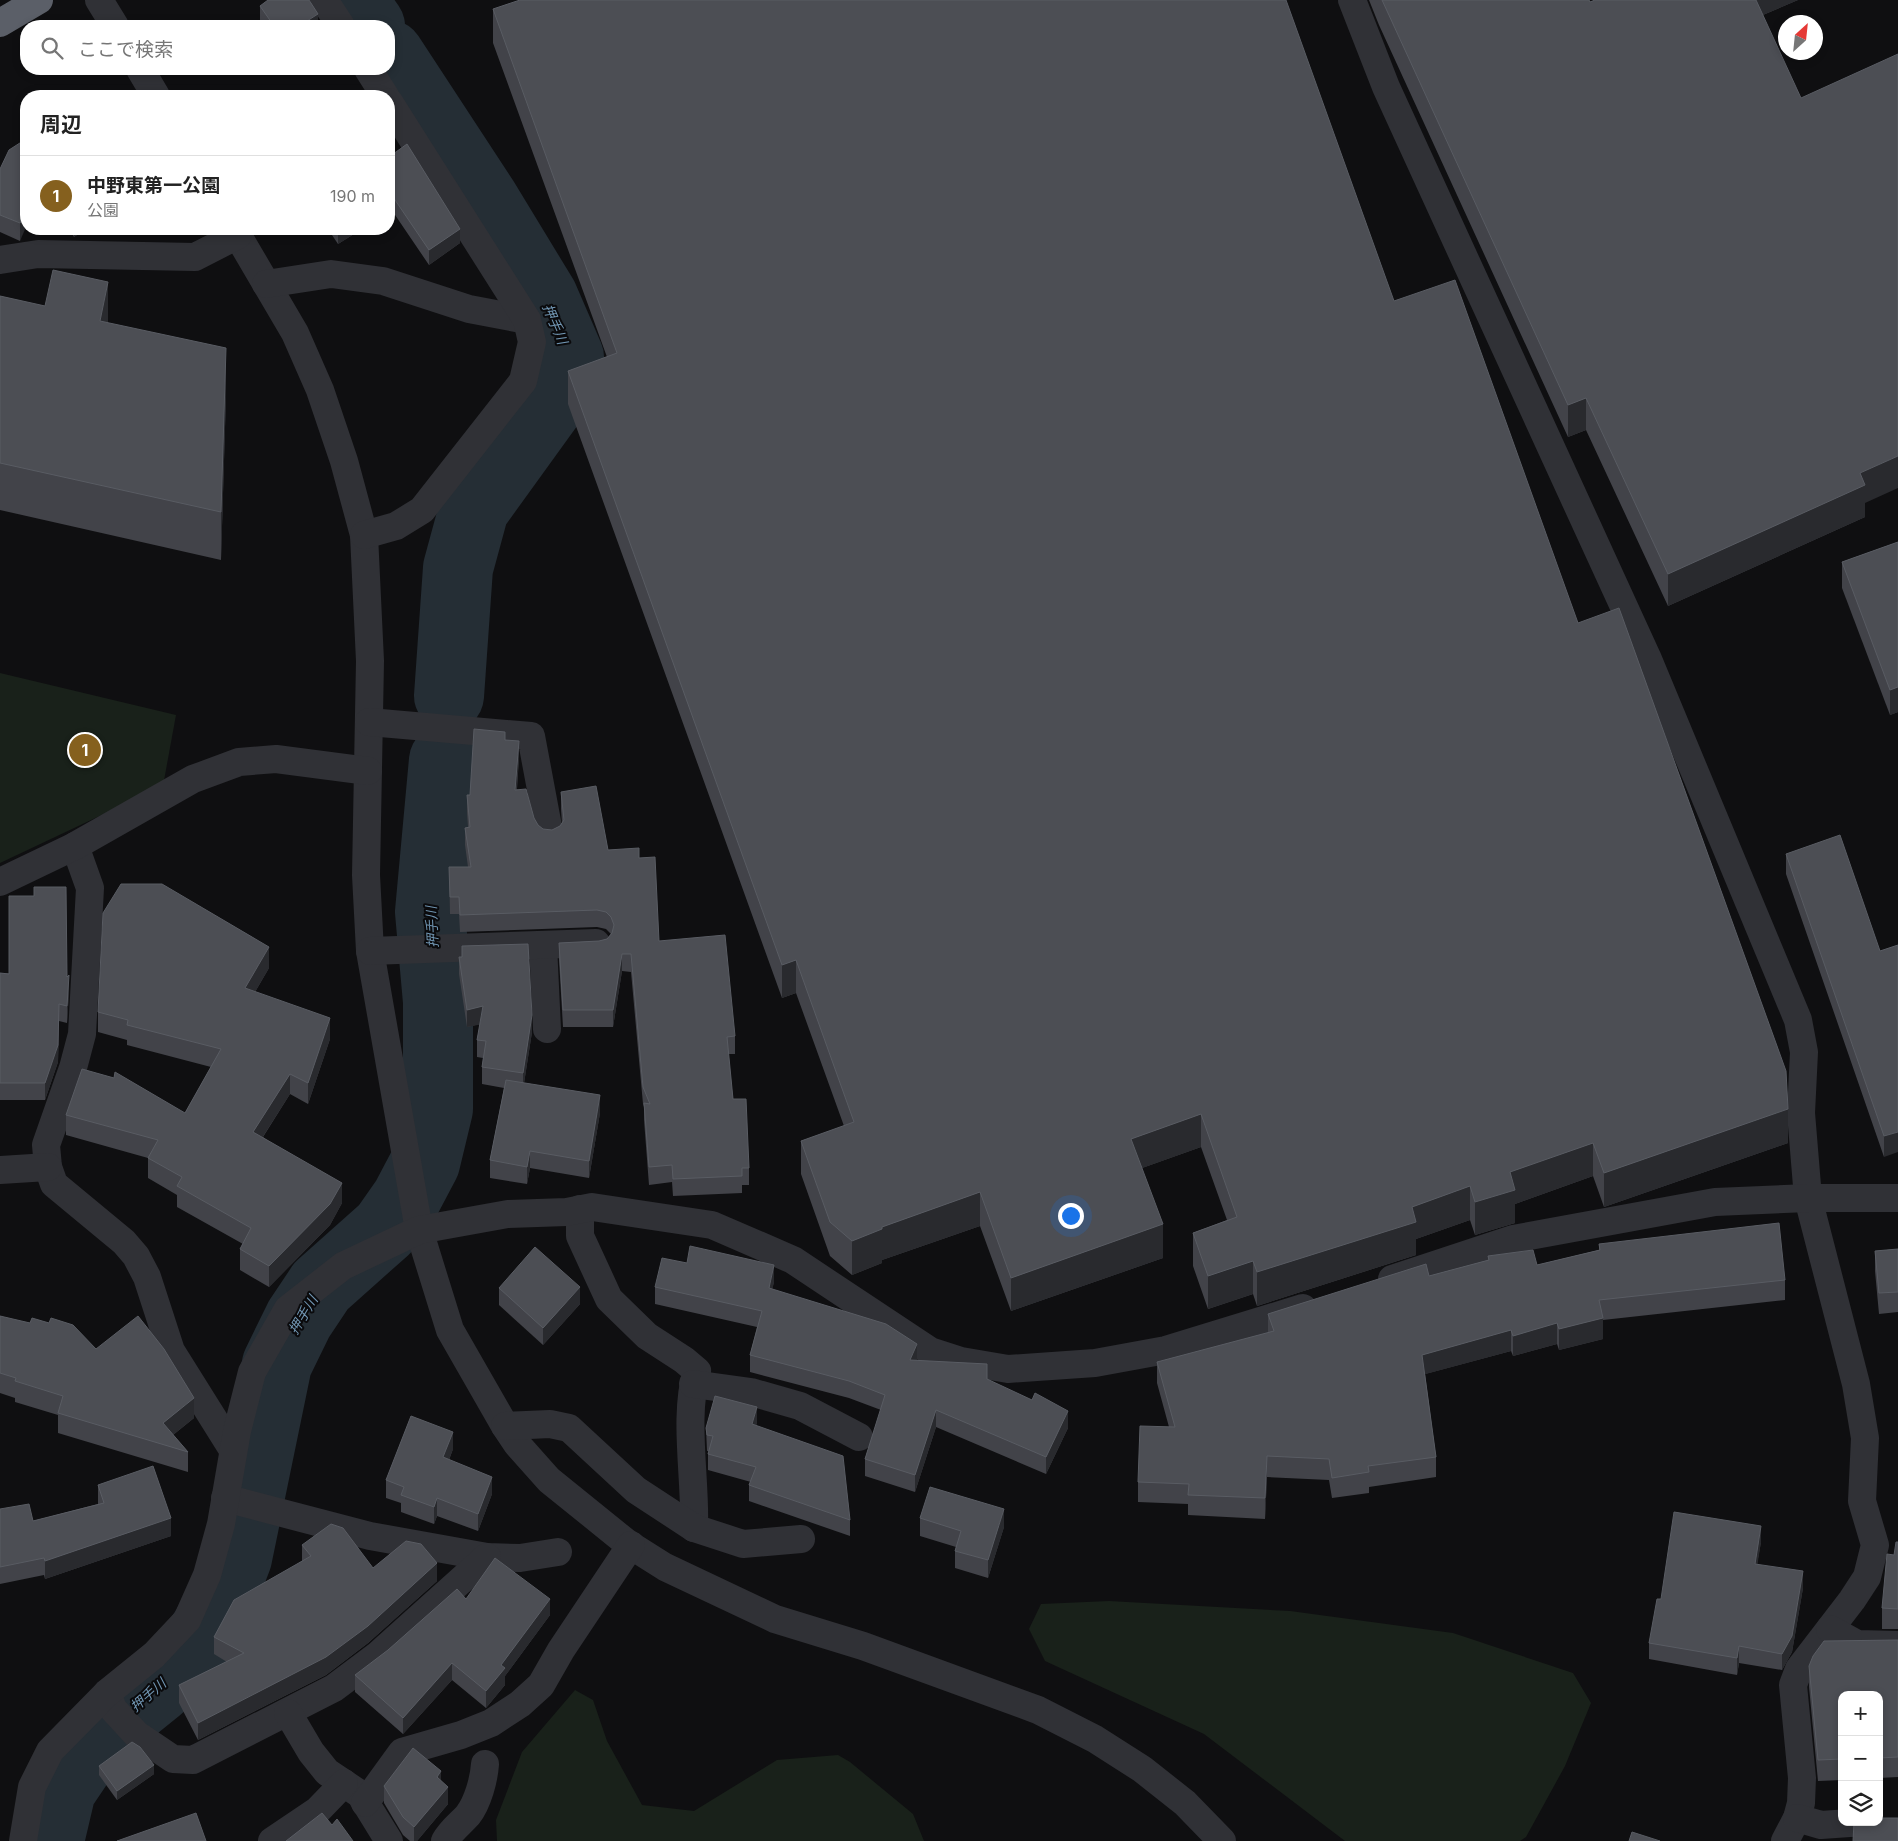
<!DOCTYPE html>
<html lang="ja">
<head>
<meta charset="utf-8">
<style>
  body { margin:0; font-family:Inter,"Noto Sans JP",sans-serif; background:#f2f2f2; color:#222 }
  .controls { position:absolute; right:15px; bottom:15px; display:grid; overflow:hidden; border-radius:10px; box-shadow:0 2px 8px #0003 }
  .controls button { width:45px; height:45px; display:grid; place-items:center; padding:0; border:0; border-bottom:1px solid #e0e0e0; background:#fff; color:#222; font:25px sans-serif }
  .compass { position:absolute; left:1778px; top:15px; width:45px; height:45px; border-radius:50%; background:#fff; box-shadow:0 2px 8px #0003; rotate:27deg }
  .you { position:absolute; left:1070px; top:1215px; width:18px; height:18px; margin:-12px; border:4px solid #fff; border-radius:50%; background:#1a73e8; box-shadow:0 0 0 8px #1a73e833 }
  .badge { display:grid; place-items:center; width:32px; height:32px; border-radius:50%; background:#85601e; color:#fff; font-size:16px; font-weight:700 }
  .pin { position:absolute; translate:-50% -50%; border:2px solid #fff; box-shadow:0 1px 5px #0006 }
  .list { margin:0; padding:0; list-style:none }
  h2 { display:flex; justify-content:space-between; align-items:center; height:65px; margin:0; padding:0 20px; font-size:21px }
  h2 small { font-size:16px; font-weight:400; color:#767676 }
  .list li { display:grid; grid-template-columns:32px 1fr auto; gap:15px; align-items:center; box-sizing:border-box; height:80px; padding:0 20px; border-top:1px solid #e0e0e0 }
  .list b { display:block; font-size:19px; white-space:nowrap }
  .list p { margin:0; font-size:16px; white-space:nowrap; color:#767676 }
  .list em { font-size:16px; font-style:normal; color:#767676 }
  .icon { flex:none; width:28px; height:28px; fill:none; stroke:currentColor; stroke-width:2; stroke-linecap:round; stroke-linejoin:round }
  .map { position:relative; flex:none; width:1898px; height:1841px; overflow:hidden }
  .search { position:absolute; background:#fff; box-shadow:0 2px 8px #0003; left:20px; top:20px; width:375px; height:55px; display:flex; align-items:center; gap:12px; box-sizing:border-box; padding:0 18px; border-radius:20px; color:#767676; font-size:19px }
  .panel { position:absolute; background:#fff; box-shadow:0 2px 8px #0003; left:20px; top:90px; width:375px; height:145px; border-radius:20px }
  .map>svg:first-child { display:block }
  .green { fill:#19211a }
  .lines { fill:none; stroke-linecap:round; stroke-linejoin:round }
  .river { stroke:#252e35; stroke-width:70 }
  .minor { stroke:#303136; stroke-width:28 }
  .highway { stroke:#5b5f68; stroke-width:28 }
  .wall { fill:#424349 }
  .shaded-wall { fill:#292a2e }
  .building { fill:#4c4e54; stroke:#595c63 }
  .labels { text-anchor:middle; stroke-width:4; stroke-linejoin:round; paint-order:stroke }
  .water-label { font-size:14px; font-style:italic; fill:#7196b3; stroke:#0a0a0c }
</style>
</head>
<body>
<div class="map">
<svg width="1898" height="1841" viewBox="0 0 1898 1841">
  <rect width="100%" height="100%" fill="#0f0f11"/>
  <g class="green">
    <polygon points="0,673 176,715 163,786 0,863"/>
    <polygon points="1109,1601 1290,1611 1453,1633 1573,1673 1591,1703 1565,1766 1526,1837 1520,1841 1345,1841 1204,1734 1045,1661 1029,1629 1041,1604"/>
    <polygon points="575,1690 593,1700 607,1741 642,1805 694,1811 777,1760 838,1755 850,1762 913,1814 924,1841 497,1841 496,1820 522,1752"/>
  </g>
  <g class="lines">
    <g class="river">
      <polyline points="352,0 370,26"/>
      <polyline points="389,55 484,200 543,297 569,357 565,383 474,509 458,568 449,696"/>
      <polyline points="49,1841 61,1790 96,1738 158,1688 192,1651 217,1610 237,1558 277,1364 299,1319 321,1286 385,1229 406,1199 425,1163 438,1109 438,1002 430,912 444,760"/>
    </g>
    <g class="minor">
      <polyline points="99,0 115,26"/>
      <polyline points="324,0 341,26"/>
      <polyline points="1352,0 1386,87 1647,657 1798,1020 1804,1052 1801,1113 1808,1198 1856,1384 1865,1438 1862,1501 1875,1545 1867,1577 1852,1600 1799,1669 1793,1685 1802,1778 1801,1803 1797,1818 1785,1841"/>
      <polyline points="140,69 156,96"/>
      <polyline points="368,69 385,96"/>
      <polyline points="234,229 295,333 320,390 344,461 364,535 370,661 366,875 370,951 419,1230 450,1330 505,1426 517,1444 549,1480 627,1543 665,1567 775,1619 863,1646 1038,1710 1095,1739 1142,1769 1185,1803 1222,1841"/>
      <polyline points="0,260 38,254 195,257 238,235"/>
      <polyline points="266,284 331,274 383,281 469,309 527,320"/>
      <polyline points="364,535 396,526 422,510 523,381 532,342 527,320 389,102"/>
      <polyline points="369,722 531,736 549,832"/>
      <polyline points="75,846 90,888 82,1034 73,1068 46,1145 48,1167 54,1184 124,1242 136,1256 147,1277 171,1351 233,1450"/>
      <polyline points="0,882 75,846 193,779 239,762 276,759 368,771"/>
      <polyline points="543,945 547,1029"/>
      <polyline points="370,951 596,943"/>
      <polyline points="0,1170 48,1167"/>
      <path d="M580 1209V1236L609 1299 647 1336 684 1360 697 1371C683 1416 696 1480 694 1528"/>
      <polyline points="1392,1279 1513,1239 1715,1202 1808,1198 1898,1198"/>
      <polyline points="693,1384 751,1392 800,1406 859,1437"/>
      <polyline points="505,1426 550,1424 569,1428 636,1490 694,1528 743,1544 801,1539"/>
      <polyline points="225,1498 370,1536 487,1557 520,1558 558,1552"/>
      <polyline points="1830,1629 1857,1644 1898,1645"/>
      <polyline points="107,1693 113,1709 136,1734 173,1759 193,1760 334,1688 378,1655 487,1557"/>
      <polyline points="288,1713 311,1752 327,1772 360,1794 389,1841"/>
      <polyline points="365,1803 402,1752 461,1735 491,1723 520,1704 541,1685 561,1650 631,1545"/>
      <polyline points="1797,1818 1821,1825 1864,1822"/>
      <polyline points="23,1841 32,1787 50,1751 107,1693 154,1655 187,1620 207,1575 221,1524 237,1431 252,1372 288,1309 343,1266 419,1230 508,1214 567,1212 592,1207 712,1225 793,1260 930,1351 961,1361 1008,1369 1095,1363 1166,1350 1303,1308"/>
      <polyline points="272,1841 318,1810 344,1783"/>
      <path d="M445 1841C451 1830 460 1824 468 1815 478 1802 484 1779 485 1764"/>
    </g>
    <polyline class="highway" points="0,23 39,0"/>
  </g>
  <g class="wall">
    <polygon points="1369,0 1589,0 1590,2 1595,0 1798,0 1763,15 1865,503 1865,517 1668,606 1586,430 1568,437 1379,25"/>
    <polygon points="260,6 318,26 262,26 260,23"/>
    <polygon points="493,9 1394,301 1578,623 1788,1143 1604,1207 1593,1176 1515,1204 1515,1223 1475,1235 1470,1220 1416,1239 1416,1255 1257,1306 1253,1294 1208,1309 1193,1266 1193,1233 1227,1220 1201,1147 1142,1168 1163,1258 1011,1311 980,1226 882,1260 882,1263 852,1275 830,1256 801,1174 801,1141 844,1126 796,993 782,998 568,404 568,371 607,357 493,43"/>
    <polygon points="26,139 20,241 0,232 0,169"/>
    <polygon points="389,157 460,243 429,265 391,209 389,211"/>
    <polygon points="69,229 86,229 74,237"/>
    <polygon points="328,229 362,229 338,244"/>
    <polygon points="0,296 108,323 226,395 221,560 0,510"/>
    <polygon points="1898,542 1898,712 1890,715 1842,588 1842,562"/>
    <polygon points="505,740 519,758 517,789 538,825 543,829 552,830 560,826 562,823 561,809 561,792 608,850 639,858 659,941 735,1036 735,1054 728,1054 733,1099 749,1168 749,1185 742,1185 742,1193 673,1196 672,1182 649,1185 644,1120 644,1107 643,1104 631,972 622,971 613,1027 563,1027 559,960 559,943 599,941 607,939 611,934 606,929 597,927 460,932 459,914 450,914 449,867 468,867 465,845 465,828 468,827 467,812 467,795 470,795"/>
    <polygon points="1786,854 1880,951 1898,945 1884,1157 1786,874"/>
    <polygon points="462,946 532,1032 524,1083 600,1113 589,1178 530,1168 527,1184 490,1178 490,1160 504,1088 482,1084 482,1067 483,1058 477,1057 477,1040 480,1024 467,1027 459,974 459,957 462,957"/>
    <polygon points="269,968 255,992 330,1039 308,1104 290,1094 263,1137 342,1203 330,1225 269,1287 240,1270 240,1249 243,1244 177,1207 177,1195 148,1178 148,1158 66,1135 66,1115 185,1113 211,1067 127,1045 127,1040 98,1032 98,1012"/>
    <polygon points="0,973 67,977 69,992 67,1023 59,1021 58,1062 45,1100 0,1100"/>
    <polygon points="1599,1244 1785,1280 1785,1300 1603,1320 1603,1339 1559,1350 1557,1344 1513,1356 1511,1351 1425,1374 1436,1457 1436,1477 1369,1487 1369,1493 1332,1498 1329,1480 1267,1477 1265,1519 1188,1515 1188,1504 1138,1502 1138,1482 1169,1427 1157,1383 1157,1362 1268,1333 1268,1314 1429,1276 1488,1260 1488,1256 1537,1265 1599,1250"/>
    <polygon points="1898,1249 1898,1312 1879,1314 1875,1271 1875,1251"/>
    <polygon points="687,1263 774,1282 772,1289 917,1361 987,1379 1068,1428 1046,1474 936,1427 915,1492 865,1476 865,1459 881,1410 849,1398 750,1372 750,1355 757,1327 655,1304 655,1287"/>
    <polygon points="499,1288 580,1304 543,1345 499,1305"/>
    <polygon points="0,1316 96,1349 194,1418 173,1435 188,1452 188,1472 58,1433 58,1415 15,1402 15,1398 0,1393"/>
    <polygon points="757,1423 756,1425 850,1520 850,1536 749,1501 749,1485 751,1482 708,1470 708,1454 709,1451 707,1451 706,1428"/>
    <polygon points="453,1449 449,1460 492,1494 478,1531 437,1516 434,1524 401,1512 401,1503 386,1498 386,1480"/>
    <polygon points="98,1485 171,1536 45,1579 44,1575 0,1584 0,1509 33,1521 98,1504"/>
    <polygon points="920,1518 1004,1527 988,1578 955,1568 955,1551 956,1547 920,1536"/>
    <polygon points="1761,1542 1757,1564 1803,1588 1792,1652 1782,1670 1739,1663 1737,1675 1649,1659 1649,1643 1661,1599"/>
    <polygon points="1898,1542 1898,1629 1882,1629 1882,1608 1894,1555"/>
    <polygon points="302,1545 373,1568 437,1581 368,1643 326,1675 198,1740 179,1703 179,1685 227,1662 214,1654 214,1637 302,1561"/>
    <polygon points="466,1599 550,1615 505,1676 505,1685 486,1708 452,1680 403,1734 355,1692 355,1675"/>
    <polygon points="1898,1640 1898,1777 1879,1778 1879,1695 1842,1695 1842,1780 1818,1781 1809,1687 1809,1666"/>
    <polygon points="99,1766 154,1774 117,1800 99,1775"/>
    <polygon points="441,1780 448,1804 417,1841 410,1841 403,1835 384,1803 384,1786"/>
  </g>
  <g class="shaded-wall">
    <polygon points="1751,0 1798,0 1751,20"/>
    <polygon points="318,14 318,26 299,26"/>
    <polygon points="391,194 391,209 389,211 389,196"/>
    <polygon points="26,209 26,227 20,241 20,223"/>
    <polygon points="74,229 86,229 74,237"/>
    <polygon points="339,229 362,229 338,244 338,230"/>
    <polygon points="460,229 460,243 429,265 429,250"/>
    <polygon points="108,282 108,329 100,321"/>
    <polygon points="226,348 226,395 221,560 221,512"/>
    <polygon points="1586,398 1586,430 1568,437 1568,405"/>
    <polygon points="1898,456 1898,488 1865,503 1865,517 1668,606 1668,574 1860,473"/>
    <polygon points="1898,687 1898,712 1890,715 1890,690"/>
    <polygon points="519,741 519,758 515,807 515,790"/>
    <polygon points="269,947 269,968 245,1009 245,988"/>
    <polygon points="622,954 622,971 613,1027 613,1010"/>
    <polygon points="796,960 796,993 782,998 782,965"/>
    <polygon points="69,975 69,992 67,1023 67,1006"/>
    <polygon points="483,1006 483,1024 467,1027 467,1010"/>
    <polygon points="532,1015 532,1032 523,1090 523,1073"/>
    <polygon points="330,1018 330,1039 308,1104 308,1083"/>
    <polygon points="59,1021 58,1062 45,1100 45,1083"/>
    <polygon points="290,1074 290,1094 253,1152 253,1132"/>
    <polygon points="600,1095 600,1113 589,1178 589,1161"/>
    <polygon points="1788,1109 1788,1143 1604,1207 1604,1173"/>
    <polygon points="1201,1114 1201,1147 1131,1172 1131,1139"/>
    <polygon points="1898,1132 1898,1152 1884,1157 1884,1136"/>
    <polygon points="1593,1143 1593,1176 1515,1204 1515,1223 1475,1235 1475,1202 1510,1172"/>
    <polygon points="530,1151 530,1168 527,1184 527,1167"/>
    <polygon points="342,1183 342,1203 330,1225 269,1287 269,1266"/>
    <polygon points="1470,1186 1470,1220 1416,1239 1416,1255 1257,1306 1257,1272 1412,1207"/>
    <polygon points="980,1192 980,1226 882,1260 882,1263 852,1275 852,1241 882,1227"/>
    <polygon points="1163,1224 1163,1258 1011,1311 1011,1278"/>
    <polygon points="1253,1261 1253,1294 1208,1309 1208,1276"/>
    <polygon points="774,1265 774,1282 769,1305 769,1288"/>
    <polygon points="580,1287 580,1304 543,1345 543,1328"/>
    <polygon points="1603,1318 1603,1339 1559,1350 1559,1329"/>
    <polygon points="1557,1323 1557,1344 1513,1356 1513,1336"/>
    <polygon points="1511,1330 1511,1351 1422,1375 1422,1355"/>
    <polygon points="917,1344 917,1361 910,1360"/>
    <polygon points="194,1398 194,1418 163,1443 163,1423"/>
    <polygon points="757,1407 757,1423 752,1440 752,1424"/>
    <polygon points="936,1410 936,1427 915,1492 915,1475"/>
    <polygon points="1068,1411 1068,1428 1046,1474 1046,1457"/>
    <polygon points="453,1432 453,1449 443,1475 443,1457"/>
    <polygon points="1267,1456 1267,1477 1265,1519 1265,1498"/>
    <polygon points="492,1477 492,1494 478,1531 478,1514"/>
    <polygon points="437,1498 437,1516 434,1524 434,1507"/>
    <polygon points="1004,1509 1004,1527 988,1578 988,1560"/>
    <polygon points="171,1518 171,1536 45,1579 45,1561"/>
    <polygon points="1761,1526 1761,1542 1755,1580 1755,1564"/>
    <polygon points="437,1563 437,1581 368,1643 326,1675 198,1740 198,1723"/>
    <polygon points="1803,1571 1803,1588 1792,1652 1782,1670 1782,1654"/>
    <polygon points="550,1599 550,1615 505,1676 505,1685 486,1708 486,1691 501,1665"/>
    <polygon points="1739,1646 1739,1663 1737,1675 1737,1658"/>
    <polygon points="452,1663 452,1680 403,1734 403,1718"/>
    <polygon points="154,1765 154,1774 117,1800 117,1791"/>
    <polygon points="441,1771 441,1789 437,1777"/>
    <polygon points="448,1787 448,1804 417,1841 414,1841 414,1827"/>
  </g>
  <g class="building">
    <polygon points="268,0 309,0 318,14 299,26 274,26 260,6"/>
    <polygon points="520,0 1286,0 1394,301 1455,280 1578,623 1619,608 1786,1071 1788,1109 1604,1173 1593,1143 1510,1172 1515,1190 1475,1202 1470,1186 1412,1207 1416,1222 1257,1272 1253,1261 1208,1276 1193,1233 1237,1217 1201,1114 1131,1139 1163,1224 1011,1278 980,1192 882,1227 882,1229 852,1241 830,1222 801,1141 854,1122 796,960 782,965 568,371 617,353 493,9"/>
    <polygon points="1382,0 1589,0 1590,2 1595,0 1756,0 1801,98 1898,54 1898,456 1860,473 1865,485 1668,574 1586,398 1568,405"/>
    <polygon points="26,139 26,209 20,223 0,215 0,169 9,150"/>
    <polygon points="407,144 460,229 429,250 391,194 389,196 389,157"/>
    <polygon points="53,270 108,282 100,321 226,348 221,512 0,463 0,296 45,306"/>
    <polygon points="1898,542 1898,687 1890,690 1842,562"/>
    <polygon points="474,729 505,732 505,740 519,741 515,790 526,789 534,818 538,825 543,829 552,830 560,826 564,820 561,792 596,786 608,850 639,848 639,858 655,857 659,941 725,935 735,1036 727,1037 733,1099 746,1099 749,1168 742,1168 742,1176 673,1179 672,1165 649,1167 644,1103 650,1104 643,1087 631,954 622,954 613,1010 563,1010 559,943 599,941 607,939 612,933 614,925 611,917 606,912 597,910 460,915 459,897 450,897 449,867 471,867 465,828 470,827 467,795 470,795"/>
    <polygon points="1840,835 1880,951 1898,945 1898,1132 1884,1136 1786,854"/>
    <polygon points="121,884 162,884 269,947 245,988 330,1018 308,1083 290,1074 253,1132 342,1183 330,1204 269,1266 240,1249 251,1228 177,1186 182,1177 148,1158 158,1140 66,1115 82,1069 114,1078 115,1072 185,1113 221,1049 127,1025 128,1020 98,1012 103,913"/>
    <polygon points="34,887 66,887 67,977 69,975 67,1006 59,1004 58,1045 45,1083 0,1083 0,973 9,974 9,896 34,896"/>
    <polygon points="528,944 532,1015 523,1073 482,1067 486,1041 477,1040 483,1006 467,1010 459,957 462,957 462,946"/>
    <polygon points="506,1080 600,1095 589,1161 530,1151 527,1167 490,1160"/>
    <polygon points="1779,1223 1785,1280 1599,1300 1603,1318 1559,1329 1557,1323 1513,1336 1511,1330 1422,1355 1436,1457 1368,1466 1369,1472 1332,1478 1329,1459 1267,1456 1265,1498 1188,1495 1189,1484 1138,1482 1140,1426 1175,1427 1157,1362 1274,1331 1268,1314 1426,1264 1429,1276 1489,1260 1488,1256 1533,1250 1537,1265 1600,1250 1599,1244"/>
    <polygon points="690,1246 774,1265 769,1288 886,1324 917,1344 910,1360 987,1364 987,1379 1032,1400 1035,1393 1068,1411 1046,1457 936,1410 915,1475 865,1459 885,1395 849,1381 750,1355 762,1311 655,1287 662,1258 687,1263"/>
    <polygon points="535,1247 580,1287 543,1328 499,1288"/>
    <polygon points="1898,1249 1898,1292 1879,1293 1875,1251"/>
    <polygon points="0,1316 30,1323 32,1318 49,1323 51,1318 73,1325 96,1349 138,1316 164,1349 194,1398 163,1423 188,1452 58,1413 63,1396 15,1381 16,1378 0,1373"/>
    <polygon points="715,1396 757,1407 752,1424 843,1456 850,1520 749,1485 756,1467 708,1454 713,1436 707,1435 706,1428"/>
    <polygon points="411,1416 453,1432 443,1457 492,1477 478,1514 437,1498 434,1507 401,1495 404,1487 386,1480"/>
    <polygon points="153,1466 171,1518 45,1561 44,1558 0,1567 0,1509 29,1504 33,1521 104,1503 98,1485"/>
    <polygon points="930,1487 1004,1509 988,1560 955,1551 961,1531 920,1518"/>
    <polygon points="1674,1512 1761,1526 1755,1564 1803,1571 1792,1636 1782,1654 1739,1646 1737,1658 1649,1643 1657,1599 1661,1599"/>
    <polygon points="331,1524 343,1528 373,1568 406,1541 421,1544 437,1563 368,1626 326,1657 198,1723 179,1685 244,1653 214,1637 234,1600 311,1556 302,1545"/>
    <polygon points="1896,1542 1898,1542 1898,1609 1882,1608 1887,1554 1894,1555"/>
    <polygon points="495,1558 550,1599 501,1665 505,1668 486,1691 452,1663 403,1718 355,1675 388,1650 457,1589 466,1599"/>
    <polygon points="1898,1640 1898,1757 1879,1758 1879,1695 1842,1695 1842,1759 1818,1760 1809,1666 1813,1656 1824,1641"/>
    <polygon points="132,1742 140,1747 154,1765 117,1791 99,1766"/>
    <polygon points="413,1748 441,1771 437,1777 448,1787 414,1827 403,1817 384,1786"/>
    <polygon points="196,1813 206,1841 117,1841"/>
    <polygon points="322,1813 332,1825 337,1819 353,1841 286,1841"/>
    <polygon points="1879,1818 1898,1818 1898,1841 1853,1841 1854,1822 1879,1822"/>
    <polygon points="1632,1832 1660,1841 1629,1841"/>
  </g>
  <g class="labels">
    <g class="water-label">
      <text transform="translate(555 324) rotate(67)" y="5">押手川</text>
      <text transform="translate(432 927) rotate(-93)" y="5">押手川</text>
      <text transform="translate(303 1315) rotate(-59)" y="5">押手川</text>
      <text transform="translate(148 1695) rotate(-41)" y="5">押手川</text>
    </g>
  </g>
</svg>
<div class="controls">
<button>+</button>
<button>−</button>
<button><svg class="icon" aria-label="layers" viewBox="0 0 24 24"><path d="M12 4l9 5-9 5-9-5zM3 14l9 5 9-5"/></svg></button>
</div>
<svg class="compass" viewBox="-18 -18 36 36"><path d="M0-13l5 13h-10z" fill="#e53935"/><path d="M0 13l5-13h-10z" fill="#767676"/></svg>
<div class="you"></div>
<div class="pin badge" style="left:85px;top:750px">1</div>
<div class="search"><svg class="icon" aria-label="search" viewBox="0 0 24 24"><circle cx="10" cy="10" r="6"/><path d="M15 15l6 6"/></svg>ここで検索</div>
<section class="panel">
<h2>周辺<small></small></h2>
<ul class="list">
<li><span class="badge">1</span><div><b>中野東第一公園</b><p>公園</p></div><em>190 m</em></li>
</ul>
</section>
</div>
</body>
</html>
